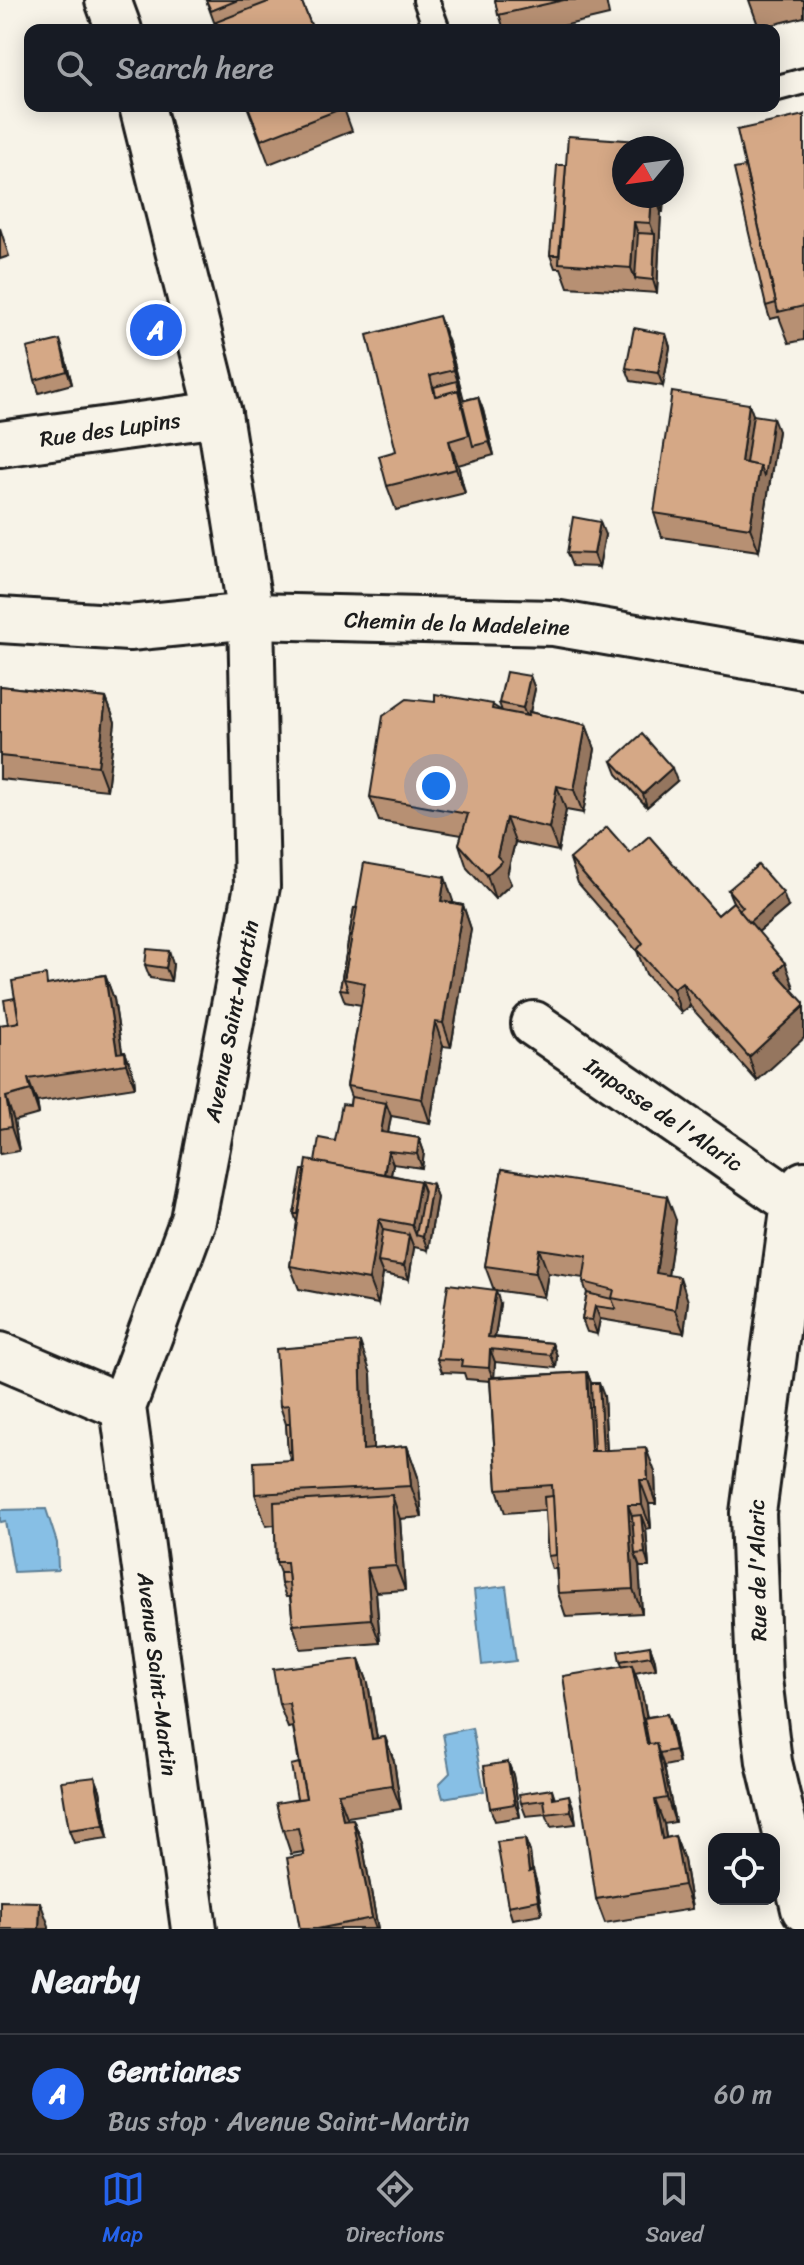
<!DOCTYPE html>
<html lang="en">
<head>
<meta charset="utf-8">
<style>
  body { margin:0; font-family:Sriracha,sans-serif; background:#242831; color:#f1f3f6 }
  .controls { position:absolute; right:24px; bottom:24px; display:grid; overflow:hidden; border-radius:16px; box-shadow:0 4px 20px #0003 }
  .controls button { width:72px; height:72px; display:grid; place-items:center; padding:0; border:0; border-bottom:2px solid #363941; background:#171b24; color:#f1f3f6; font:40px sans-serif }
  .compass { position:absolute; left:612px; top:136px; width:72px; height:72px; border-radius:50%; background:#171b24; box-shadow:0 4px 20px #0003; rotate:241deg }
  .you { position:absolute; left:436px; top:786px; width:28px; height:28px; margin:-20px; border:6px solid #fff; border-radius:50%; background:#1a73e8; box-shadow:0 0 0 12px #1a73e833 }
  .badge { display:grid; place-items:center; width:52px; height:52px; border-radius:50%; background:#2563eb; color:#fff; font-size:26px; font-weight:700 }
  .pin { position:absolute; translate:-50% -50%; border:4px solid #fff; box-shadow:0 2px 8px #0006 }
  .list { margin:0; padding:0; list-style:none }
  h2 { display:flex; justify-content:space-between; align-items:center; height:104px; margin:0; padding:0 32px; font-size:34px }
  h2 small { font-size:26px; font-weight:400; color:#9ea1a6 }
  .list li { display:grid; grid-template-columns:52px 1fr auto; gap:24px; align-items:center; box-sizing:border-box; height:120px; padding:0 32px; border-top:2px solid #363941 }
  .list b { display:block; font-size:30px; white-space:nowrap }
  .list p { margin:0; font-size:26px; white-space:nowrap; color:#9ea1a6 }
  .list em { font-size:26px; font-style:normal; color:#9ea1a6 }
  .icon { flex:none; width:44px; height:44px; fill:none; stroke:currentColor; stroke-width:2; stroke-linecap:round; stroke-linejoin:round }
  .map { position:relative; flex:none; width:804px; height:1929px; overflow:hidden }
  .search { position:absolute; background:#171b24; box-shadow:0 4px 20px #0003; left:24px; right:24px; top:24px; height:88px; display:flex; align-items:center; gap:20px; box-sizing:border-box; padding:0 28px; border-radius:16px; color:#9ea1a6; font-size:30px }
  .sheet { height:224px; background:#171b24 }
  nav { display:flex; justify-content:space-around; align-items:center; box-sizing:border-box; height:112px; border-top:2px solid #363941; background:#171b24; font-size:22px; color:#9ea1a6 }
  nav a { display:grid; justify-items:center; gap:4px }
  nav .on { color:#2563eb }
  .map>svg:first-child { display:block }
  .water { fill:#87bfe5; stroke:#5c7e95; stroke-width:2 }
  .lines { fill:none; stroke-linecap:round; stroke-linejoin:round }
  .lane-casing { stroke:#1c1c1c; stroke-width:30 }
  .street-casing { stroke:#1c1c1c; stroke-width:50 }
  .secondary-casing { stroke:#1c1c1c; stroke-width:50 }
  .lane { stroke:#f7f3e8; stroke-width:24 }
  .street { stroke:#f7f3e8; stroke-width:44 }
  .secondary { stroke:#f7f3e8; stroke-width:44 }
  .wall { fill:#b79073; stroke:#1c1c1c; stroke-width:2 }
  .shaded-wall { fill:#95765e; stroke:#1c1c1c; stroke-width:2 }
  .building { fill:#d5a886; stroke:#1c1c1c; stroke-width:2 }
  .labels { text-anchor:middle; stroke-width:6; stroke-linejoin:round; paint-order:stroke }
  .street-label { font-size:22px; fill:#1c1c1c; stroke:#f7f3e8 }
</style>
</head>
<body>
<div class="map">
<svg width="804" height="1929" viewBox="0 0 804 1929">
  <rect width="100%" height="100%" fill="#f7f3e8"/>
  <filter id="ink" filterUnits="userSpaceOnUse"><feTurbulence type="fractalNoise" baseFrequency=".0125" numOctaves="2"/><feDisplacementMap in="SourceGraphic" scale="16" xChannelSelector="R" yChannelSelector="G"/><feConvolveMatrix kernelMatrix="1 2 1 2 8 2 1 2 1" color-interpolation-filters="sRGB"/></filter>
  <g filter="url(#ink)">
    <g class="water">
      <polygon points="46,1509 57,1543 58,1570 14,1572 5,1521 0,1522 0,1510"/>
      <polygon points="506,1586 516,1661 482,1665 474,1590"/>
      <polygon points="472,1728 484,1791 443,1798 439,1784 450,1773 443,1734"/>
    </g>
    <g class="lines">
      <defs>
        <g id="lane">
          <polyline points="426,0 437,30"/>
          <polyline points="774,89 804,81"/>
        </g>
        <g id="street">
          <polyline points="0,444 219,414"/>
          <polyline points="0,620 129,628 251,616 554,623 804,666"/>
          <polyline points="534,1024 794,1203"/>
          <polyline points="804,1184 794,1203 753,1513 759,1679 769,1762 804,1909"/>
          <polyline points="0,1355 123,1407"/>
        </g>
        <g id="secondary">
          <polyline points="108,0 119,30"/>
          <polyline points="142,106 219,414 251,616 257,886 193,1220 123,1407 194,1929"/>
        </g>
      </defs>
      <use href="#lane" class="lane-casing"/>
      <use href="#street" class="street-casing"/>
      <use href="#secondary" class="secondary-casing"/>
      <use href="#lane" class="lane"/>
      <use href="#street" class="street"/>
      <use href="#secondary" class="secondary"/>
    </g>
    <g class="wall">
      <polygon points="206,0 301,0 313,30 217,30"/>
      <polygon points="495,0 606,0 609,15 546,30 504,30"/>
      <polygon points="749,0 804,0 804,17 759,28"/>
      <polygon points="247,106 343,106 352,131 269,164"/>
      <polygon points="804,115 804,340 789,343 779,317 770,319 766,306 745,167"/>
      <polygon points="639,141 641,148 624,148 664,196 663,212 661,212 657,293 568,287 561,268 555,268 550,255 566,165"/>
      <polygon points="0,228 9,256 0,259"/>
      <polygon points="666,334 670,347 663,386 631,381 626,368"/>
      <polygon points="448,340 464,400 478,397 483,410 494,455 458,465 465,493 396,510 387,486 396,451"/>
      <polygon points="64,353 72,384 39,393 35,380"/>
      <polygon points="749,404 753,415 778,431 759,551 662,537 654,513"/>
      <polygon points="605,535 599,567 572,566 567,553"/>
      <polygon points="530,676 535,689 530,712 586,725 595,749 583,813 566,810 558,851 515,842 507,875 511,884 495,899 467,868 459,844 462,835 379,821 370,797 435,702 494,706 502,711 499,703"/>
      <polygon points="0,686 106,698 115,722 107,790 0,779"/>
      <polygon points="612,761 677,781 647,807 617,774"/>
      <polygon points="630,853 718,915 733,902 728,890 788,907 758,932 794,987 792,989 757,1081 690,1006 681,1013 646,974 637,951 578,883 570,859"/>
      <polygon points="453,901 453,903 463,905 471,929 451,1047 443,1046 430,1123 391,1116 388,1133 419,1138 424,1152 422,1168 393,1164 391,1175 432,1184 437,1197 428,1250 414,1247 409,1279 383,1274 378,1304 299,1289 290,1266 297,1223 294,1214 305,1170 315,1162 335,1141 350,1105 351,1097 347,1086 361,1005 345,1002 340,989 354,908"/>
      <polygon points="173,964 171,981 150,978 145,965"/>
      <polygon points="105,975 114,999 122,1052 125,1052 134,1076 135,1087 37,1102 39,1114 14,1121 19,1151 0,1154 0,1025 8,1024 15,998 50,985"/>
      <polygon points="502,1169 676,1220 668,1275 688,1301 684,1333 600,1319 597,1334 587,1332 582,1319 587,1293 583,1282 584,1278 548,1273 544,1297 494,1290 485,1266"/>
      <polygon points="500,1304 495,1337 552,1343 557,1356 556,1368 495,1362 494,1377 587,1372 591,1383 604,1396 607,1450 655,1472 656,1504 649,1504 651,1528 646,1529 649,1567 640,1567 639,1565 642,1613 566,1617 558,1593 556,1569 552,1569 548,1556 545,1510 505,1513 497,1489 490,1381 466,1379 464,1373 442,1372 437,1359"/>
      <polygon points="371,1374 373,1449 407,1446 418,1477 422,1517 400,1519 405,1590 376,1592 380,1643 301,1649 293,1625 290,1597 286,1597 281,1584 280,1573 276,1562 275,1525 266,1526 255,1494 291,1460 288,1452 286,1424 280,1406"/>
      <polygon points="650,1646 655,1660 656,1669 635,1673 641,1689 647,1717 667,1714 672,1727 679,1763 664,1766 675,1822 664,1824 666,1838 675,1836 684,1860 692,1909 605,1923 596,1899 622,1666 620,1661"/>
      <polygon points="359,1659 368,1683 377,1738 385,1737 394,1761 401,1809 347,1817 347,1820 353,1819 362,1842 378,1929 300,1929 304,1855 303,1852 291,1854 283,1830 297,1799 299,1763 293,1727 288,1728 279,1704"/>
      <polygon points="508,1762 513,1775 520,1817 495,1821 490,1808"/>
      <polygon points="95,1777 100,1790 108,1838 74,1843 69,1830"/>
      <polygon points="552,1789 555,1798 574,1809 576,1824 551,1827 546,1814 526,1816 521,1803"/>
      <polygon points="525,1839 530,1852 532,1870 537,1884 542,1914 512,1919 508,1906"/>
    </g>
    <g class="shaded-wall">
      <polygon points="652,196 655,196 661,212 657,293 653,280 655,237 650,223"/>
      <polygon points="658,196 664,196 663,212 658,199"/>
      <polygon points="634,222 642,246 635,278 631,268"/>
      <polygon points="439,316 448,340 462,394 454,370"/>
      <polygon points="666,334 670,347 663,386 658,373"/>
      <polygon points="60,340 64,353 72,384 67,371"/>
      <polygon points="478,397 483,410 494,455 489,442"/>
      <polygon points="749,404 758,428 745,473 741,462"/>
      <polygon points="773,418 778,431 759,551 750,528 760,466"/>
      <polygon points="449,441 458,465 465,493 456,469"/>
      <polygon points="600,522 605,535 599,567 594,554"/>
      <polygon points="530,676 535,689 528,721 523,708"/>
      <polygon points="106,698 115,722 107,790 98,766"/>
      <polygon points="586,725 595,749 583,813 574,790"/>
      <polygon points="672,768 677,781 647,807 643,794"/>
      <polygon points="557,786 566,810 558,851 549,828"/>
      <polygon points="506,818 515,842 507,875 511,884 495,899 487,875 497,856"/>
      <polygon points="445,877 453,901 450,925 441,901"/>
      <polygon points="783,893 788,907 751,938 746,924"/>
      <polygon points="463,905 471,929 451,1047 443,1023"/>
      <polygon points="169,951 173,964 171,981 166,968"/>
      <polygon points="785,963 794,987 785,996 776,972"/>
      <polygon points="105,975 114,999 124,1064 117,1053"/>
      <polygon points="682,982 690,1006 681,1013 673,989"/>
      <polygon points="804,1006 804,1038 757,1081 749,1057"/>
      <polygon points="435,1022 443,1046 430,1123 422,1099"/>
      <polygon points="125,1052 134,1076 135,1087 126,1064"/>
      <polygon points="28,1079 37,1102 39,1114 31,1090"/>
      <polygon points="6,1097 14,1121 19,1151 11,1127"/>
      <polygon points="386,1103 391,1116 386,1145 381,1132"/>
      <polygon points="419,1138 424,1152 422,1168 417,1154"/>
      <polygon points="388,1151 393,1164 389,1185 384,1174"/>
      <polygon points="420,1181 428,1205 416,1235 412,1225"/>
      <polygon points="432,1184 437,1197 428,1250 423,1237"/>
      <polygon points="667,1196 676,1220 665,1297 656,1273"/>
      <polygon points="379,1219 388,1243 378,1262 383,1274 378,1304 369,1280"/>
      <polygon points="409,1235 414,1248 409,1279 404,1266"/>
      <polygon points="539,1249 548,1273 544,1297 535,1273"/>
      <polygon points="680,1277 688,1301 684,1333 675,1310"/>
      <polygon points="496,1290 500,1304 493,1350 488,1337"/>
      <polygon points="595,1306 600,1319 597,1334 592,1320"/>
      <polygon points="360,1342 371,1374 374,1481 363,1450"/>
      <polygon points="552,1343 557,1356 556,1368 551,1355"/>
      <polygon points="490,1349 495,1362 494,1381 489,1368"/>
      <polygon points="587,1372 596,1396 599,1462 591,1451"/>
      <polygon points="599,1383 604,1396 608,1475 603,1461"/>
      <polygon points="407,1446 418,1477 422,1517 411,1486"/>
      <polygon points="646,1448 655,1472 656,1504 648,1480"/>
      <polygon points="640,1480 649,1504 651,1528 642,1505"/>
      <polygon points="392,1495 400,1519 405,1590 396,1566"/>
      <polygon points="628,1505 637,1529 635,1554 639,1565 642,1613 633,1589"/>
      <polygon points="641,1515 646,1528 649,1567 645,1553"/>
      <polygon points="367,1568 376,1592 380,1643 371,1619"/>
      <polygon points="650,1646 655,1660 656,1669 651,1656"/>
      <polygon points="359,1659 368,1683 381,1763 372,1739"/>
      <polygon points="632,1665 641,1689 654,1754 647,1744"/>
      <polygon points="667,1714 672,1727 679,1763 675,1750"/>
      <polygon points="385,1737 394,1761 401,1809 392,1785"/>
      <polygon points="656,1743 664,1767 675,1822 667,1798"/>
      <polygon points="508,1762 513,1775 520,1817 515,1804"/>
      <polygon points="95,1777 100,1790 108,1838 104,1825"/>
      <polygon points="338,1793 347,1817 352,1844 343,1820"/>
      <polygon points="569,1795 574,1809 576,1824 571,1811"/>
      <polygon points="655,1800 664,1824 670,1863 662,1839"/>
      <polygon points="353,1819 362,1842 378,1929 376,1929 372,1918"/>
      <polygon points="675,1836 684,1860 692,1909 684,1885"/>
      <polygon points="525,1839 530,1852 534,1885 529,1872"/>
      <polygon points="533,1870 537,1884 542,1914 538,1900"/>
      <polygon points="40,1902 49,1926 49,1929 39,1929"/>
    </g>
    <g class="building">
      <polygon points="206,0 238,0 211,11"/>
      <polygon points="273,0 301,0 313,30 219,30 216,22"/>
      <polygon points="495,0 564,0 498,15"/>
      <polygon points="329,26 331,30 318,30"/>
      <polygon points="248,106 343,106 343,108 261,140"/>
      <polygon points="804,115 804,306 778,312 737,130"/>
      <polygon points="568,136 639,141 639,148 624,148 624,196 652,196 650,223 634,222 631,268 559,263"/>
      <polygon points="557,165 566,165 559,255 550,255"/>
      <polygon points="745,167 776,303 766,306 734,169"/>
      <polygon points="638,233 655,234 653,280 635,278"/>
      <polygon points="439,316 454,370 430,376 435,396 458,390 469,435 449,441 456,469 387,486 379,456 396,451 367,335"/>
      <polygon points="634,328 666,334 658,373 626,368"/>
      <polygon points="60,340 67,371 35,380 27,348"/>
      <polygon points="457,381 462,401 458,390 436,396 434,387"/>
      <polygon points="672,392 749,404 741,462 760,466 750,528 654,513"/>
      <polygon points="478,397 489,442 473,446 462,401"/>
      <polygon points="753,415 773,418 764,477 760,466 746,463"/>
      <polygon points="573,517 600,522 594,554 567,553"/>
      <polygon points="506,672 530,676 523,708 499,703"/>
      <polygon points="0,686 106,698 98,766 0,756"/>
      <polygon points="435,694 493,704 492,709 528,716 529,712 586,725 574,790 557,786 549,828 506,818 497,856 502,861 487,875 459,844 468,814 370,797 383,716 407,699 435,702"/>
      <polygon points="642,734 672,768 643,794 612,761"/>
      <polygon points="607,827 630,853 649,836 718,915 733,902 785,963 776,972 804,1003 804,1006 749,1057 682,982 673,989 637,950 643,943 570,859"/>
      <polygon points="364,863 445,877 441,901 463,905 443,1023 435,1022 422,1099 347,1086 365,983 344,979"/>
      <polygon points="758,865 783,893 749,922 739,910 743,907 728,890"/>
      <polygon points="354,908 357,908 344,979 348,990 340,989"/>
      <polygon points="147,949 169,951 166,968 145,965"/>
      <polygon points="46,975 47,985 105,975 117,1053 125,1052 126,1064 28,1079 31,1090 6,1097 11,1127 0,1129 0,1025 19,1022 12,981"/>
      <polygon points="15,998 19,1022 8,1024 4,1000"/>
      <polygon points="351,1097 386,1103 381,1132 419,1138 417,1154 388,1151 384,1174 390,1175 315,1162 319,1138 335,1141 342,1104 350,1105"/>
      <polygon points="307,1160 420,1181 412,1225 379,1219 369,1280 290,1266"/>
      <polygon points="502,1169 667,1196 656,1273 680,1277 675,1310 612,1298 614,1290 583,1282 587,1256 539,1249 535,1273 485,1266"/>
      <polygon points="302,1170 305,1170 298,1214 294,1214"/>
      <polygon points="420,1181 432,1184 423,1237 416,1235 424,1191"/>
      <polygon points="383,1230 409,1235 404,1266 378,1262"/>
      <polygon points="448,1284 496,1290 488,1337 552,1343 551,1355 490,1349 489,1368 461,1366 462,1360 437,1359"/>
      <polygon points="587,1293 612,1299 616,1309 595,1306 592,1320 582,1319"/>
      <polygon points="360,1342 363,1450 407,1446 411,1486 255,1494 254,1462 292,1460 289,1405 280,1406 276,1349"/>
      <polygon points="587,1372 591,1451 646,1448 648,1480 640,1480 642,1505 628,1505 633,1589 558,1593 552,1485 497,1489 490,1378"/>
      <polygon points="591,1383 599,1383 603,1451 594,1451"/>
      <polygon points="286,1424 290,1424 291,1452 288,1452"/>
      <polygon points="392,1495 396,1566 367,1568 371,1619 293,1625 287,1562 276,1562 274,1502"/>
      <polygon points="553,1496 556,1555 548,1556 544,1497"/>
      <polygon points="641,1515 645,1553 635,1554 632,1516"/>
      <polygon points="280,1573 288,1573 289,1583 281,1584"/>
      <polygon points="650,1646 651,1656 620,1661 618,1651"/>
      <polygon points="359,1659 372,1739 385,1737 392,1785 338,1793 343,1820 353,1819 372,1918 317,1929 300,1929 287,1858 304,1855 298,1828 283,1830 276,1803 306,1798 289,1703 279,1704 273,1669"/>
      <polygon points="632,1665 647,1744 656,1743 667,1798 655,1800 662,1839 675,1836 684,1885 596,1899 563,1676"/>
      <polygon points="667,1714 675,1750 659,1753 656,1743 649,1744 644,1718"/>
      <polygon points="508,1762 515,1804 490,1808 484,1766"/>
      <polygon points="299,1763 306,1798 297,1799 291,1765"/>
      <polygon points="95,1777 104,1825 69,1830 61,1781"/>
      <polygon points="552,1789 553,1798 569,1795 571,1811 546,1814 544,1800 521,1803 519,1794"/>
      <polygon points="525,1839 529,1872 533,1870 538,1900 508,1906 497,1842"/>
      <polygon points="0,1901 40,1902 39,1929 0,1929"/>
    </g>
  </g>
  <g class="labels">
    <g class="street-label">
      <text transform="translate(110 429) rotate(-8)" y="8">Rue des Lupins</text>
      <text transform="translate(457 623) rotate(2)" y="8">Chemin de la Madeleine</text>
      <text transform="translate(231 1021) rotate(-79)" y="8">Avenue Saint-Martin</text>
      <text transform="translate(664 1114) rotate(34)" y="8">Impasse de l'Alaric</text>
      <text transform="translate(757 1570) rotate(-91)" y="8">Rue de l'Alaric</text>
      <text transform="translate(158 1674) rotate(83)" y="8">Avenue Saint-Martin</text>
    </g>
  </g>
</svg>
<div class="controls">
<button><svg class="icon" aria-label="locate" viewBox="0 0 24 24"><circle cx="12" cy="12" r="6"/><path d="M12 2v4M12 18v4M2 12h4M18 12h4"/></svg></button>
</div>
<svg class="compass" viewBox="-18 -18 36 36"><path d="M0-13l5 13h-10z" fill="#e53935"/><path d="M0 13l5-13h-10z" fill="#9ea1a6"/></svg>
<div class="you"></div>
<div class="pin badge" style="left:156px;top:330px">A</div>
<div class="search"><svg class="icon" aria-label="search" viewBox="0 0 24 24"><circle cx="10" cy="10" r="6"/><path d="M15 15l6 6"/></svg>Search here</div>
</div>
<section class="sheet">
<h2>Nearby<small></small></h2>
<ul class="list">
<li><span class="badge">A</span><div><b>Gentianes</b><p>Bus stop · Avenue Saint-Martin</p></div><em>60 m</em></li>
</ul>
</section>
<nav>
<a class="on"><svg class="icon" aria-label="map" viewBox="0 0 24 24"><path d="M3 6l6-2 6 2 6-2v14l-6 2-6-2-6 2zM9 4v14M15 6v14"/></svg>Map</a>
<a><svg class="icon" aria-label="directions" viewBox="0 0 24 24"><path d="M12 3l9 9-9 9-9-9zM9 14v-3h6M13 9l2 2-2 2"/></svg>Directions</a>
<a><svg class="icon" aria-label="saved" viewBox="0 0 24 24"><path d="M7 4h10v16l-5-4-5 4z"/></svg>Saved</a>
</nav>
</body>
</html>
